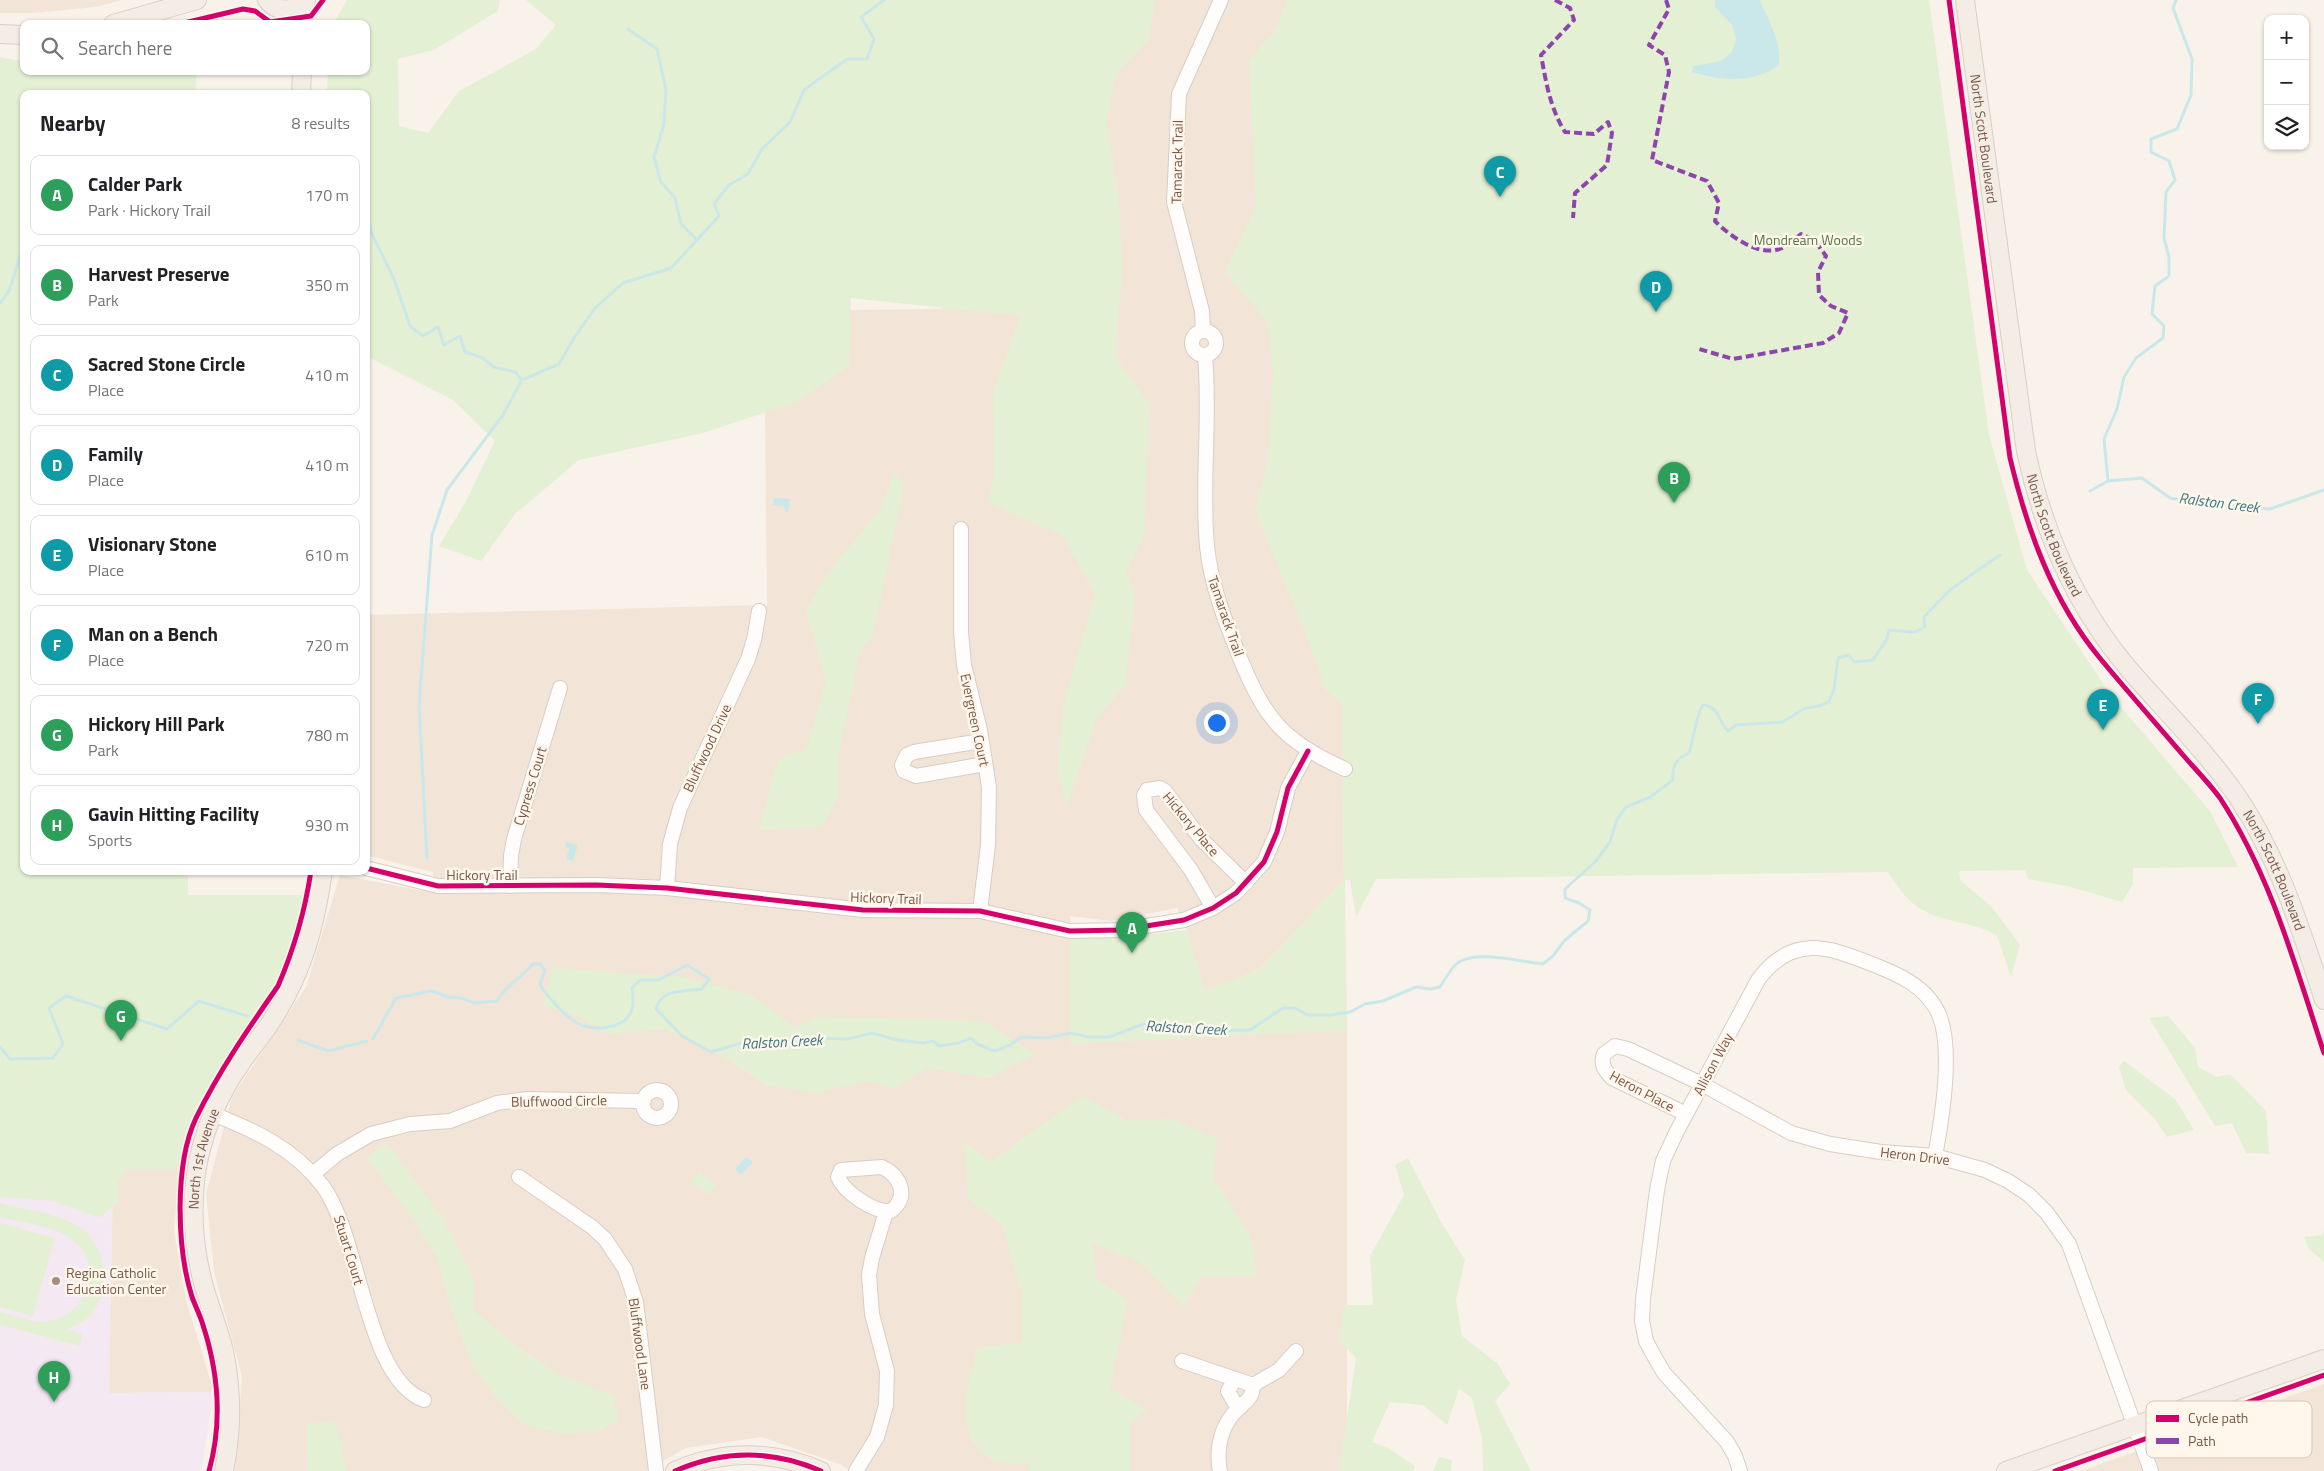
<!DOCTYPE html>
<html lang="en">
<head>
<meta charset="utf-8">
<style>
  body { margin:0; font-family:"Titillium Web",sans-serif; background:#f6f6f6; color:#202124 }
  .controls { position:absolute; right:15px; top:15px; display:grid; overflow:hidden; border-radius:10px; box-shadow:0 1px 4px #0004 }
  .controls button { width:45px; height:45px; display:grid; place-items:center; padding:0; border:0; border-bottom:1px solid #e0e0e0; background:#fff; color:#202124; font:25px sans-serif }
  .you { position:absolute; left:1216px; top:722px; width:18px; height:18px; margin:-12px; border:4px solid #fff; border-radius:50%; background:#1a73e8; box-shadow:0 0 0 8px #1a73e833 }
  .badge { display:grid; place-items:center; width:32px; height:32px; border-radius:50%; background:#a68d80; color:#fff; font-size:16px; font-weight:700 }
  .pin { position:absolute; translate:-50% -41px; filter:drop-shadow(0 1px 2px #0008) }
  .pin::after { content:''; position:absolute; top:26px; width:18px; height:15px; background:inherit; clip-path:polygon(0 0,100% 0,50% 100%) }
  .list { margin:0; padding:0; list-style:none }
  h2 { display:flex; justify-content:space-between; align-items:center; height:65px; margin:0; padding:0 20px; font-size:21px }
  h2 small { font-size:16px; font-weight:400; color:#757577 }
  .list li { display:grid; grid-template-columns:32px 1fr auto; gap:15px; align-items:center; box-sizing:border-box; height:80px; margin:0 10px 10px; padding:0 10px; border:1px solid #e0e0e0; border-radius:10px }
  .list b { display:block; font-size:19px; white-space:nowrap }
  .list p { margin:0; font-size:16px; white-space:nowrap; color:#757577 }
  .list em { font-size:16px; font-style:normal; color:#757577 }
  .icon { flex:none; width:28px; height:28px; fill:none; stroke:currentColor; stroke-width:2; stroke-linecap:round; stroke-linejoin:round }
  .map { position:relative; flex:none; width:2324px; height:1471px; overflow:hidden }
  .search { position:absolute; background:#fff; box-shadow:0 1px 4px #0004; left:20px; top:20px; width:350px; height:55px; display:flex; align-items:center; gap:12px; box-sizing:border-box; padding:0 18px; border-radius:10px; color:#757577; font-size:19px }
  .panel { position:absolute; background:#fff; box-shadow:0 1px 4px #0004; left:20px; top:90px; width:350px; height:785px; border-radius:10px }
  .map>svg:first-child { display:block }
  .residential { fill:#f2e5d7 }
  .education { fill:#f4e9f3 }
  .green { fill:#e4f0d3 }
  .water { fill:#cae8ea }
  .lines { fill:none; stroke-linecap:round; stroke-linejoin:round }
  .stream { stroke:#cae8ea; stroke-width:3 }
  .minor-casing { stroke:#d7cdc6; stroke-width:16 }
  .major-casing { stroke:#dacfc8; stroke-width:20 }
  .minor { stroke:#fefdfc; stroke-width:14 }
  .major { stroke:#f3ede5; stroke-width:18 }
  .quiet { stroke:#8e44ad; stroke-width:4; stroke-dasharray:8 4; stroke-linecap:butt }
  .cycleway-casing { stroke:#fff7ec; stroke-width:8 }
  .cycleway { stroke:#d6006c; stroke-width:5 }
  .poi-dot { fill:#a68d80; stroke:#fff7ec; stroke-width:2 }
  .labels { text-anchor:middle; stroke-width:5; stroke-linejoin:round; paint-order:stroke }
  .street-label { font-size:14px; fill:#7a5747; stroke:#fff7ec }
  .park-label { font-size:14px; fill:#507a3b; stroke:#fff7ec }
  .poi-label { font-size:14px; fill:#7a5747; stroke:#fff7ec; text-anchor:start }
  .water-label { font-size:15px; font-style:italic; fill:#397781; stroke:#fff7ec }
  .key { fill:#fff7ec; stroke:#d7c7ba; stroke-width:1 }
  .key-label { font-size:14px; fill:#7a5747 }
</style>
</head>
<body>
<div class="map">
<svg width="2324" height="1471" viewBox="0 0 2324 1471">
  <rect width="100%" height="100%" fill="#f8f2ea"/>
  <g class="residential">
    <polygon points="0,0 122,0 96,7 35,13 0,13"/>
    <polygon points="957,0 1337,0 1338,304 1344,880 1260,969 1204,992 1187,930 1177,908 1111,921 1070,916 1070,1043 1347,1030 1347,1471 851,1471 842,1465 762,1437 686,1448 646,1471 235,1471 242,1377 214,1272 206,1194 232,1097 306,987 340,875 434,893 433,872 366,855 366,615 767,605 764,311 941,309"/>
    <polygon points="113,1169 179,1169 174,1232 186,1300 214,1392 109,1393"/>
    <polygon points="2324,1384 2324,1471 2081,1471"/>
  </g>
  <polygon class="education" points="113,1169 109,1393 214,1392 201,1471 0,1471 0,1170"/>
  <g class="green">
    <polygon points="347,0 500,0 498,11 434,50 398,59 399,126 428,133 459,91 536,49 556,25 526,0 1155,0 1149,39 1116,74 1106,124 1119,201 1122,272 1115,357 1149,405 1144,534 1126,573 1135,594 1125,685 1097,718 1066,807 1058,768 1063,708 1095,593 1062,535 988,503 994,474 993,392 1021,316 851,298 849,366 797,402 703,433 579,460 515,514 481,561 439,546 465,503 495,441 453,400 366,356 366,94 327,94 328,71 366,71 366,24 333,24"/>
    <path d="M1287 0H1929L1989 435 2027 570 2113 698 2210 811 2238 867 2133 868V884L2122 902 2067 886 2028 879 2025 870 1959 871 1960 880 1992 907 2020 945 2011 977 1997 936C1974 921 1942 923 1921 909 1906 900 1897 886 1888 872L1376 879 1356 917 1350 880H1345L1347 1030 1070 1044V937L1138 936 1187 930 1205 991 1260 969 1344 880 1342 703 1326 691 1309 642 1255 510 1268 460 1273 369 1268 322 1225 272 1256 206 1249 61 1278 26Z"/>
    <polygon points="0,57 15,60 24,59 24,71 197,71 195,94 24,94 24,871 188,871 188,895 308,895 279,977 196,1118 179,1169 126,1169 117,1183 118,1202 100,1218 53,1201 0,1197"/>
    <polygon points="895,472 903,490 872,638 860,650 838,755 838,796 822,827 759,830 778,760 807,748 826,682 806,611 826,576 880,510"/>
    <polygon points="552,968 682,977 749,994 796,1028 816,1017 983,1021 1035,1054 989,1078 927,1068 894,1088 868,1081 816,1093 766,1085 729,1060 665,1029 611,1034 574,1015 544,1005"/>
    <polygon points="2168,1016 2195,1048 2198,1067 2217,1077 2230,1074 2266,1111 2269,1154 2246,1153 2232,1123 2215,1126 2149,1018"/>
    <polygon points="2124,1061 2175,1099 2194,1130 2167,1137 2155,1119 2126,1090 2119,1067"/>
    <path d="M1083 1096 1126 1120 1174 1119 1217 1139 1213 1178 1250 1236 1257 1276 1201 1277 1184 1307 1139 1262 1092 1243 1097 1280 1127 1300 1110 1389 1147 1409 1130 1423V1471H1028L1031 1464C1021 1463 1005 1465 996 1461 949 1440 968 1387 977 1348L1022 1342V1295L1002 1224 969 1200 964 1142 990 1162Z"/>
    <polygon points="386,1142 443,1219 474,1280 474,1311 514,1344 557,1374 613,1396 619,1420 599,1431 565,1434 525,1425 497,1400 471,1362 451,1308 437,1257 409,1213 367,1158"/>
    <polygon points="1408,1158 1441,1222 1465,1260 1456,1300 1462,1336 1498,1364 1510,1384 1495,1401 1531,1471 1483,1471 1482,1438 1472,1398 1459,1389 1447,1425 1423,1405 1390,1402 1372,1442 1388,1448 1415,1466 1413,1471 1339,1471 1356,1358 1339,1340 1344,1305 1373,1305 1370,1256 1404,1195 1395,1165"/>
    <polygon points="699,1172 716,1185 708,1195 691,1182"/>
    <path d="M0 1203C25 1210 59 1213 81 1228 109 1248 113 1299 85 1320 80 1324 73 1326 68 1329L83 1334 80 1346 0 1325V1312C15 1315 33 1324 49 1321 88 1314 106 1263 70 1238 55 1227 19 1222 0 1217Z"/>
    <polygon points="0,1223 55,1238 33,1316 0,1307"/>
    <polygon points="2324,1231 2324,1262 2309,1249 2304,1237 2322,1235"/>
    <polygon points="335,1421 347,1471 308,1471 306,1424"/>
    <polygon points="1439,1457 1452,1460 1451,1471 1433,1471"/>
  </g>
  <g class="water">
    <path d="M1715 0H1759C1769 19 1782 44 1779 65 1754 84 1720 81 1692 72L1693 66 1721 61 1732 52 1736 39 1732 25 1715 7Z"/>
    <polygon points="774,498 790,499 788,512 786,512 784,506 773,505"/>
    <polygon points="566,842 578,845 573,861 566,859 569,849 565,846"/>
    <polygon points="746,1157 753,1162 741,1175 735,1169"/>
  </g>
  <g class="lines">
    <g class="stream">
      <polyline points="628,29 657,49 666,90 664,124 654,157 661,182 675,198 681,224 697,240"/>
      <polyline points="366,216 372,234 394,279 410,326 423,336 438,327 444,345 460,336 465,352 481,357 494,367 515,372 522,380"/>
      <polyline points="0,303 9,291 24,245"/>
      <polyline points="2108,481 2104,439 2117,409 2124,377 2136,358 2163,338 2164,326 2152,314 2155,286 2169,276 2169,257 2164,238 2166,192 2175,180 2169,161 2151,152 2151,139 2177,129 2191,95 2192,59 2173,8 2176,0"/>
      <polyline points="2090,491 2108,481 2142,478 2170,498 2205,504 2270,509 2324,490"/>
      <polyline points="427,858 419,705 432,535 447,490 503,415 522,380 559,364 574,338 595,308 623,283 671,268 719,216 714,204 729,185 748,174 762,149 790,122 804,90 847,59 867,59 874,39 861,17 884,0"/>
      <path d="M373 1039 396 998 432 991 448 997 462 998 474 1003 497 1001C506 985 521 978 533 964H540L545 970 540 985C547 996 565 1016 577 1023 592 1031 620 1030 630 1014 634 1007 633 995 632 988L640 980H659L687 965 709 979 702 989C683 992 662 988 656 1009L682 1036 711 1052 741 1043 758 1041 768 1045 811 1038 848 1039 872 1033 897 1040 924 1043 933 1041 939 1046 959 1043 971 1038 977 1044 994 1051 1010 1045 1021 1037 1047 1038 1070 1033 1089 1037H1109L1144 1024 1196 1031 1250 1030 1283 1008H1295L1308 1015H1331L1350 1012 1365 1004 1383 1001 1416 987 1430 989 1440 987C1445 979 1451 967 1459 962 1479 950 1521 962 1543 964L1553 956 1564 941 1588 921 1590 910 1579 903 1565 898V889L1596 861 1610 842 1617 819 1626 807 1650 797 1673 780C1672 765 1676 759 1689 753 1693 741 1697 712 1703 705 1720 707 1718 721 1728 731L1736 725 1783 722 1803 709 1819 706 1829 702 1834 689 1838 658 1849 655 1854 662 1873 660 1887 639 1889 630 1915 632 1925 627 1924 617 1951 589 2000 555"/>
      <polyline points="298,1040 328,1051 367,1041"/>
      <polyline points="0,1047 10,1059 53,1058 63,1044 49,1008 66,996 167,1029 199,1001 247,1016"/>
    </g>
    <defs>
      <g id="minor">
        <circle cx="1204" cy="343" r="12"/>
        <polyline points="1203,331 1202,311 1174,202 1179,94 1221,0"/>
        <path d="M1205 356C1211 419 1201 483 1207 546 1211 585 1225 621 1240 658 1265 719 1284 742 1345 769"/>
        <polyline points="961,529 961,632 964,665 980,730 989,787 988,845 980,911"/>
        <polyline points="981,741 914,752 907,755 902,765 904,771 916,776 985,764"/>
        <polyline points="366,868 438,886 596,885 667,888 863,910 980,911 1070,931 1121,930 1184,920 1213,908 1236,893 1264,862 1277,832 1288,788 1308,751"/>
        <polyline points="510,886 511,856 514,839 560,688"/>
        <polyline points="667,888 670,844 680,808 748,659 754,640 759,611"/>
        <polyline points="1213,908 1191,870 1146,810 1144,795 1147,790 1160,788 1165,791 1201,839 1246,883"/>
        <circle cx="657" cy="1104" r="14"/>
        <path d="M213 1114C256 1131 293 1148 322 1185 360 1234 365 1379 424 1400"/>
        <path d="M1686 1114 1612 1078C1605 1071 1600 1064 1604 1054L1615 1046 1628 1049 1702 1084 1791 1133 1830 1144 1881 1152 1935 1156 1985 1170 2008 1181 2029 1195 2047 1213 2069 1244 2151 1471"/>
        <path d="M882 1167C900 1176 910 1196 891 1211 874 1213 844 1192 838 1177L841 1170Z"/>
        <polyline points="313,1174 337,1154 371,1134 410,1124 450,1121 497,1103 527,1099 642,1101"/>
        <polyline points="519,1177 592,1227 605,1239 625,1269 636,1302 656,1471"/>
        <polyline points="1182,1361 1253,1385"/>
        <polyline points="1235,1379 1228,1391 1234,1402 1240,1407"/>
        <polyline points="856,1471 877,1437 886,1405 887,1371 872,1314 869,1275 872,1258 886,1212"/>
        <path d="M1220 1471C1216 1451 1220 1430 1233 1414 1242 1403 1253 1401 1253 1385L1279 1370 1296 1351"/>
        <path d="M1740 1471 1735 1456 1727 1442 1664 1373 1654 1356 1646 1341 1642 1321 1643 1299 1657 1190 1663 1161 1677 1131 1758 980C1771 962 1788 949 1811 948 1828 947 1844 954 1859 959 1890 971 1927 983 1940 1017 1953 1053 1942 1119 1935 1156"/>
      </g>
      <g id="major">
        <path d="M267 0C278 14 295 11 306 0"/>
        <path id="s1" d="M1965 0 2026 451C2043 531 2074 604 2127 667 2164 710 2207 752 2239 799 2280 861 2301 930 2324 1000"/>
        <polyline points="113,24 197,0"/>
        <polyline points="303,24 305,1"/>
        <polyline points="0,34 24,35"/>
        <polyline points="301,94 302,71"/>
        <path id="s2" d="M224 1471C232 1432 232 1390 224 1351 219 1330 211 1310 205 1290 193 1248 190 1205 198 1162 205 1128 219 1095 239 1066 250 1049 264 1034 274 1017 304 969 315 926 323 871"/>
        <path d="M675 1471C723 1450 773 1450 821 1471"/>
        <polyline points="2006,1471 2324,1359"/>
      </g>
    </defs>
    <use href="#minor" class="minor-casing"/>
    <use href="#major" class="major-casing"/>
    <use href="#minor" class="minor"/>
    <use href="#major" class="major"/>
    <g class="quiet">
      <path d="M1555 0 1570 8 1574 20 1541 55C1546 82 1550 108 1565 132L1594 134 1608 122 1612 133 1607 165 1575 193 1573 218"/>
      <path d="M1666 0 1669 9 1649 45 1665 55 1669 72 1652 160 1707 181 1719 203 1715 221C1730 236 1759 258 1782 248 1789 246 1796 238 1801 234L1814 240 1826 256 1818 272 1819 295 1831 306 1848 313 1839 333 1823 343 1733 359 1699 349"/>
    </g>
    <defs>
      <g id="cycleway">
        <path d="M1949 0 2010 458C2027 529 2052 600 2099 657 2126 690 2155 722 2183 755 2195 769 2209 783 2220 798 2271 876 2295 965 2324 1053"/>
        <polyline points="180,24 243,9 255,11 270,22 311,16 323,0"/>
        <polyline points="366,868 438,886 596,885 667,888 863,910 980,911 1070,931 1121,930 1184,920 1213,908 1236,893 1264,862 1277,832 1288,788 1308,751"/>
        <path d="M209 1471C223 1421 218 1370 202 1322 199 1313 195 1305 192 1297 177 1249 174 1165 196 1118 219 1071 248 1029 278 986 294 949 305 911 311 871"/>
        <path d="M675 1471C723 1450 773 1450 821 1471"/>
        <polyline points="2055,1471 2324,1375"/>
      </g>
    </defs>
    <use href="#cycleway" class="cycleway-casing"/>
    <use href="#cycleway" class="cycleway"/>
  </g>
  <circle class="poi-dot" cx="56" cy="1281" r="5"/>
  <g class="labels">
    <g class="street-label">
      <text dy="5" stroke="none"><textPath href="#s1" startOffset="140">North Scott Boulevard</textPath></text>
      <text transform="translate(1177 162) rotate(-89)" y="5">Tamarack Trail</text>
      <text dy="5" stroke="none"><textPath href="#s1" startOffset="544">North Scott Boulevard</textPath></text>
      <text transform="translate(1226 616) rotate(71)" y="5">Tamarack Trail</text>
      <text transform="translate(975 720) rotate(78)" y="5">Evergreen Court</text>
      <text transform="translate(707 748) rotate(-65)" y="5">Bluffwood Drive</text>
      <text transform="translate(530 786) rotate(-73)" y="5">Cypress Court</text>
      <text transform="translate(1191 824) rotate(50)" y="5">Hickory Place</text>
      <text dy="5" stroke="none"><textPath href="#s1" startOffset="949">North Scott Boulevard</textPath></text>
      <text x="482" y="880">Hickory Trail</text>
      <text transform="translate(886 898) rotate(2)" y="5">Hickory Trail</text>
      <text transform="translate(1713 1064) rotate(-62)" y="5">Allison Way</text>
      <text transform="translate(1642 1091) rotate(28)" y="5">Heron Place</text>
      <text transform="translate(559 1101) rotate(-1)" y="5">Bluffwood Circle</text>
      <text transform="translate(1915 1156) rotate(7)" y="5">Heron Drive</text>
      <text dy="5" stroke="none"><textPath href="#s2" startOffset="318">North 1st Avenue</textPath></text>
      <text transform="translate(349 1250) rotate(73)" y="5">Stuart Court</text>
      <text transform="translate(640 1344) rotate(82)" y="5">Bluffwood Lane</text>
    </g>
    <g class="park-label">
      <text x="1808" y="245">Mondream Woods</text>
    </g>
    <g class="poi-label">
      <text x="66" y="1278">Regina Catholic<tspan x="66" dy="16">Education Center</tspan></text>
    </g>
    <g class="water-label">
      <text transform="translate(2219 503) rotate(7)" y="5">Ralston Creek</text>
      <text transform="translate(1186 1028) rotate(3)" y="5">Ralston Creek</text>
      <text transform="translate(782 1042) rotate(-3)" y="5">Ralston Creek</text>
    </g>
  </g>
  <rect x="2146" y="1401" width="166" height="57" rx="8" class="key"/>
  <rect x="2156" y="1415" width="23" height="7" fill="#d6006c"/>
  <rect x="2156" y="1438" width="23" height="6" fill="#8e44ad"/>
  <g class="key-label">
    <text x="2188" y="1423">Cycle path</text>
    <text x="2188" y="1446">Path</text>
  </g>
</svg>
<div class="controls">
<button>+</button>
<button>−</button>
<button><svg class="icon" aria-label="layers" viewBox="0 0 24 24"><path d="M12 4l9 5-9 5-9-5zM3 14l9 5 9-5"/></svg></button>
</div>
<div class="you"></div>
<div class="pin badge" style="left:1132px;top:953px;background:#2e9e5b">A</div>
<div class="pin badge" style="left:1674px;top:503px;background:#2e9e5b">B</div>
<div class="pin badge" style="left:1500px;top:197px;background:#0f9aa8">C</div>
<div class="pin badge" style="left:1656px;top:312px;background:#0f9aa8">D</div>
<div class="pin badge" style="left:2103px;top:730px;background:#0f9aa8">E</div>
<div class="pin badge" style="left:2258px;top:724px;background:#0f9aa8">F</div>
<div class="pin badge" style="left:121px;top:1041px;background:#2e9e5b">G</div>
<div class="pin badge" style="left:54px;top:1402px;background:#2e9e5b">H</div>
<div class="search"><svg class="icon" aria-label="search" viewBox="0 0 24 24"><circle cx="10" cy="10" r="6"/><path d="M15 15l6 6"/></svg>Search here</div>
<section class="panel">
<h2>Nearby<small>8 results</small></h2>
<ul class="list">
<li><span class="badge" style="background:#2e9e5b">A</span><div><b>Calder Park</b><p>Park · Hickory Trail</p></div><em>170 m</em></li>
<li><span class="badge" style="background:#2e9e5b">B</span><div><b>Harvest Preserve</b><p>Park</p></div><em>350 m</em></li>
<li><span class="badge" style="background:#0f9aa8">C</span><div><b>Sacred Stone Circle</b><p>Place</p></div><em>410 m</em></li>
<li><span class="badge" style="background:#0f9aa8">D</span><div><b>Family</b><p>Place</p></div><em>410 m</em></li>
<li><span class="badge" style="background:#0f9aa8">E</span><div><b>Visionary Stone</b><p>Place</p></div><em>610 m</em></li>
<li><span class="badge" style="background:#0f9aa8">F</span><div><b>Man on a Bench</b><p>Place</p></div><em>720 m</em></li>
<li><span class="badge" style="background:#2e9e5b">G</span><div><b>Hickory Hill Park</b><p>Park</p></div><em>780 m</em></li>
<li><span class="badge" style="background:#2e9e5b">H</span><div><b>Gavin Hitting Facility</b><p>Sports</p></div><em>930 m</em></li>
</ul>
</section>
</div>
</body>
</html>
